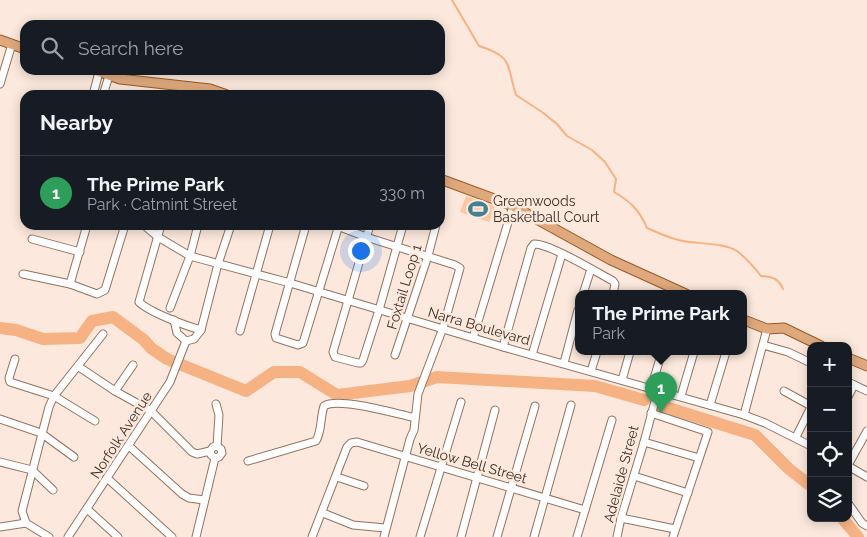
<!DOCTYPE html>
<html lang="en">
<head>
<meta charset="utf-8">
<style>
  body { margin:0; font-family:Raleway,sans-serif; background:#20242c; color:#f1f3f6 }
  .controls { position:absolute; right:15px; bottom:15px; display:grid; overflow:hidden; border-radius:10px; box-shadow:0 2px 12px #0003 }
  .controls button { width:45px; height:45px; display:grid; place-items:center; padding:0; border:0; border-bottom:1px solid #363941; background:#171b24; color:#f1f3f6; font:25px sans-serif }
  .you { position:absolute; left:360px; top:250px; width:18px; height:18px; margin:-12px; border:4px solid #fff; border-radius:50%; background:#1a73e8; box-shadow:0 0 0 8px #1a73e833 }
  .badge { display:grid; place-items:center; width:32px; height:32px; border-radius:50%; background:#8c9099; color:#fff; font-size:16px; font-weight:700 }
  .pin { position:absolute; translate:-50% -41px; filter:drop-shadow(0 1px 2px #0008) }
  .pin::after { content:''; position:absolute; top:26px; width:18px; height:15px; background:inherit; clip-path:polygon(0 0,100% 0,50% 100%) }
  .popup { position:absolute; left:575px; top:290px; width:172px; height:65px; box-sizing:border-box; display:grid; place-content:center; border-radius:10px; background:#171b24; filter:drop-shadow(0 1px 4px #0005); font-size:16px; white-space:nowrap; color:#9ea1a6 }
  .popup b { font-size:19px; color:#f1f3f6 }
  .popup::after { content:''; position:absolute; left:50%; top:100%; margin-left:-10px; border:10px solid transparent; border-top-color:#171b24 }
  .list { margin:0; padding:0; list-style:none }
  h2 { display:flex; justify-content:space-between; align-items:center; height:65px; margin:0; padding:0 20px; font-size:21px }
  h2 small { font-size:16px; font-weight:400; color:#9ea1a6 }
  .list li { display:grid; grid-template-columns:32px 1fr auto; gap:15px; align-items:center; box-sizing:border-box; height:75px; padding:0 20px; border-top:1px solid #363941 }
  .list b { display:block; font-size:19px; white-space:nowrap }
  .list p { margin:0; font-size:16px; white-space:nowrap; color:#9ea1a6 }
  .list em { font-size:16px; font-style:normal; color:#9ea1a6 }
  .icon { flex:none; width:28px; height:28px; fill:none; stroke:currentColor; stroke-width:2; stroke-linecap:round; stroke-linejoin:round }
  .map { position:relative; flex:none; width:867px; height:537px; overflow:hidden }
  .search { position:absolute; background:#171b24; box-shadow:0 2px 12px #0003; left:20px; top:20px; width:425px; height:55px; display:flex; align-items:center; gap:12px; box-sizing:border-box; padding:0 18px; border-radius:15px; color:#9ea1a6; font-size:19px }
  .panel { position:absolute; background:#171b24; box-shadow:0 2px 12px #0003; left:20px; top:90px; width:425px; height:140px; border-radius:15px }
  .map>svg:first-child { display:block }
  .grass { fill:#fcc6a2 }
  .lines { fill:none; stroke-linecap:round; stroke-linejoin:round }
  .stream { stroke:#f7b283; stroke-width:2 }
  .river { stroke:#f7b283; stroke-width:12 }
  .minor-casing { stroke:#917461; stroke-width:9 }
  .major-casing { stroke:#985a27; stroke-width:11 }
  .minor { stroke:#fff; stroke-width:7 }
  .major { stroke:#dfa97d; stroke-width:9 }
  .labels { text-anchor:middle; stroke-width:5; stroke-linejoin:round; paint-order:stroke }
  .poi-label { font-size:14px; fill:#3c3028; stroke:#fce8dc; text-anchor:start }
  .street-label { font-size:14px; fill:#3c3028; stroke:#fce8dc }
</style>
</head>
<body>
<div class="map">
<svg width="867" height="537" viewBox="0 0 867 537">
  <rect width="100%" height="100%" fill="#fce8dc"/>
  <polygon class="grass" points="466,196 495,206 489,222 460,212"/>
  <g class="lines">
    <path class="stream" d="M452 0 479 46C514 57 506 64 516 95L542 112 557 124 567 136 592 150 605 162 616 179 614 192C630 201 640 211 647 228 659 233 670 239 683 241 698 244 725 243 737 251 746 258 754 267 761 276 773 277 778 278 783 289"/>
    <g class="river">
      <polyline points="0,328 16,330 43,339 80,338 92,321 113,317 144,340 151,348 167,359 246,391 274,372 300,372 337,395 410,386 437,377 595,386 644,400"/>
      <polyline points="662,406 755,435 789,469 811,486"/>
      <polyline points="842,518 858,537"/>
    </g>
    <defs>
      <g id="minor">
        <polyline points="0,84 12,44"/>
        <polyline points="93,95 99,72"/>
        <polyline points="103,95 109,76"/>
        <polyline points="144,225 158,237 190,256 290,283 503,347 744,415 765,423 811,446"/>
        <path d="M161 225 139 302C149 312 186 326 201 330"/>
        <polyline points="306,225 275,334 276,338 298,345 303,343 339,225"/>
        <polyline points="335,225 366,237 455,265 460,268 443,328 418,394 414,430 410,439 384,537"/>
        <polyline points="370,225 333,352 335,357 358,363 361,363 363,360 379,310 403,225"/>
        <polyline points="32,239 80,252"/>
        <polyline points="23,274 70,284 97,294 105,290 125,225"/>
        <polyline points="70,284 87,225"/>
        <polyline points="583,294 591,269"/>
        <polyline points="170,308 190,256 198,225"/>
        <polyline points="174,320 177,333 186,341"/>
        <polyline points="240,331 270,225"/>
        <polyline points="473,338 513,206"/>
        <polyline points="186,341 194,339 201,330 218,264 231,225"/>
        <polyline points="763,345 788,352 811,363"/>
        <path d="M503 347 531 248 534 244C549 243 598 273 613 281L615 284 613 294"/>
        <polyline points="395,355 428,256 436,225"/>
        <polyline points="532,355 562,254"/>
        <polyline points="15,359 9,378 10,382 54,396 95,421"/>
        <polyline points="564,363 578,310"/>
        <polyline points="79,367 115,391 151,411 192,452 197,454 210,451 213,447 217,446 221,449 222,453 219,457 215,458 211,455 210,451"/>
        <polyline points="591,371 597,352"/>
        <polyline points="622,380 630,352"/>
        <polyline points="848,382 867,391"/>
        <polyline points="651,388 662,352"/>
        <polyline points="115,391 133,365"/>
        <polyline points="784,391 811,406"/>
        <polyline points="681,396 694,352"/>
        <polyline points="848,397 854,385"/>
        <polyline points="216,404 219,415 217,446"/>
        <polyline points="710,405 726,352"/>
        <polyline points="651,413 708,432 673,537"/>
        <polyline points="744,415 767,329"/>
        <polyline points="0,419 41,433 74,457"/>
        <polyline points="796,437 811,407"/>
        <polyline points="644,442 699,458"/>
        <polyline points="129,446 182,494 189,498 204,500"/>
        <path d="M248 461 316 441C322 431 320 418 324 406 339 397 393 413 412 417"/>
        <polyline points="0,462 32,470 53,490"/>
        <polyline points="848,465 867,431"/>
        <polyline points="848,466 867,477"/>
        <polyline points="634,476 688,493"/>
        <polyline points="337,477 364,486"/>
        <polyline points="107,478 172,537"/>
        <polyline points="848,503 862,523 867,526"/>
        <polyline points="87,509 118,537"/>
        <polyline points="323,513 353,525 385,528"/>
        <polyline points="621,518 675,529"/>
        <polyline points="26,523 22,511 49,407 54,396 103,334"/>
        <polyline points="26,523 49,537"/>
        <polyline points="0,527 26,523"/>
        <polyline points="68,537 170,382 186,341"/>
        <polyline points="196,537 215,458"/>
        <polyline points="312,537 347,447 351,443 357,442 585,510"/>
        <polyline points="420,537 461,402"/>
        <polyline points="461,537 495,410"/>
        <polyline points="497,537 535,406"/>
        <polyline points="534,537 571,405"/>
        <polyline points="577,537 612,420"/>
        <polyline points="617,537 621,518 644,442 658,390"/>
      </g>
      <g id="major">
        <polyline points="0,40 25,49"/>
        <polyline points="95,70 120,79 210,89 227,95"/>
        <polyline points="440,179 513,206 611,260 686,294"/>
        <polyline points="744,320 767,329 784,328 821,346"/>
        <polyline points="848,358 867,366"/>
      </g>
    </defs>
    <use href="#minor" class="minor-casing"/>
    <use href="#major" class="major-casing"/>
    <use href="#minor" class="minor"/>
    <use href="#major" class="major"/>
  </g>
  <defs>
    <symbol id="stadium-bare" viewBox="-9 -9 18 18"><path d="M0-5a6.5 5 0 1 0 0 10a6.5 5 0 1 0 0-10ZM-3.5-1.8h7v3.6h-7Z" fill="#408293" stroke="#fce8dc" stroke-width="2.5" paint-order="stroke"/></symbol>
  </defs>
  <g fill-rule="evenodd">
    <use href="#stadium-bare" x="464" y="195" width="28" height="28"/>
  </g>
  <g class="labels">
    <g class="poi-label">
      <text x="493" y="206">Greenwoods<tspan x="493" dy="16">Basketball Court</tspan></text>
    </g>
    <g class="street-label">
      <text transform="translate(404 287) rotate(-73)" y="5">Foxtail Loop 1</text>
      <text transform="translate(479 326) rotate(16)" y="5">Narra Boulevard</text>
      <text transform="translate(121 435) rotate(-57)" y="5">Norfolk Avenue</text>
      <text transform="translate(472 463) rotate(16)" y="5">Yellow Bell Street</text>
      <text transform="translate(621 474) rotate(-75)" y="5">Adelaide Street</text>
    </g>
  </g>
</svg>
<div class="controls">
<button>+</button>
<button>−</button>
<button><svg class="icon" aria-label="locate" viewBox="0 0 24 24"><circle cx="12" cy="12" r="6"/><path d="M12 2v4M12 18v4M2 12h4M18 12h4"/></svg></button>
<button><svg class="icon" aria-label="layers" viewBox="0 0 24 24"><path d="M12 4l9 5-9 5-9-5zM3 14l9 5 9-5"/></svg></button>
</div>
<div class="you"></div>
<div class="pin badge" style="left:661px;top:413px;background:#2e9e5b">1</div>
<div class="popup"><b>The Prime Park</b>Park</div>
<div class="search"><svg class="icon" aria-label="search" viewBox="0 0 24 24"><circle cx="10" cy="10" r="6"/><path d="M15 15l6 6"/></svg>Search here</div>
<section class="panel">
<h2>Nearby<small></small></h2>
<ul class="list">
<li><span class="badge" style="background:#2e9e5b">1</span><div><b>The Prime Park</b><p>Park · Catmint Street</p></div><em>330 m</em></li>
</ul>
</section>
</div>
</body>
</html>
